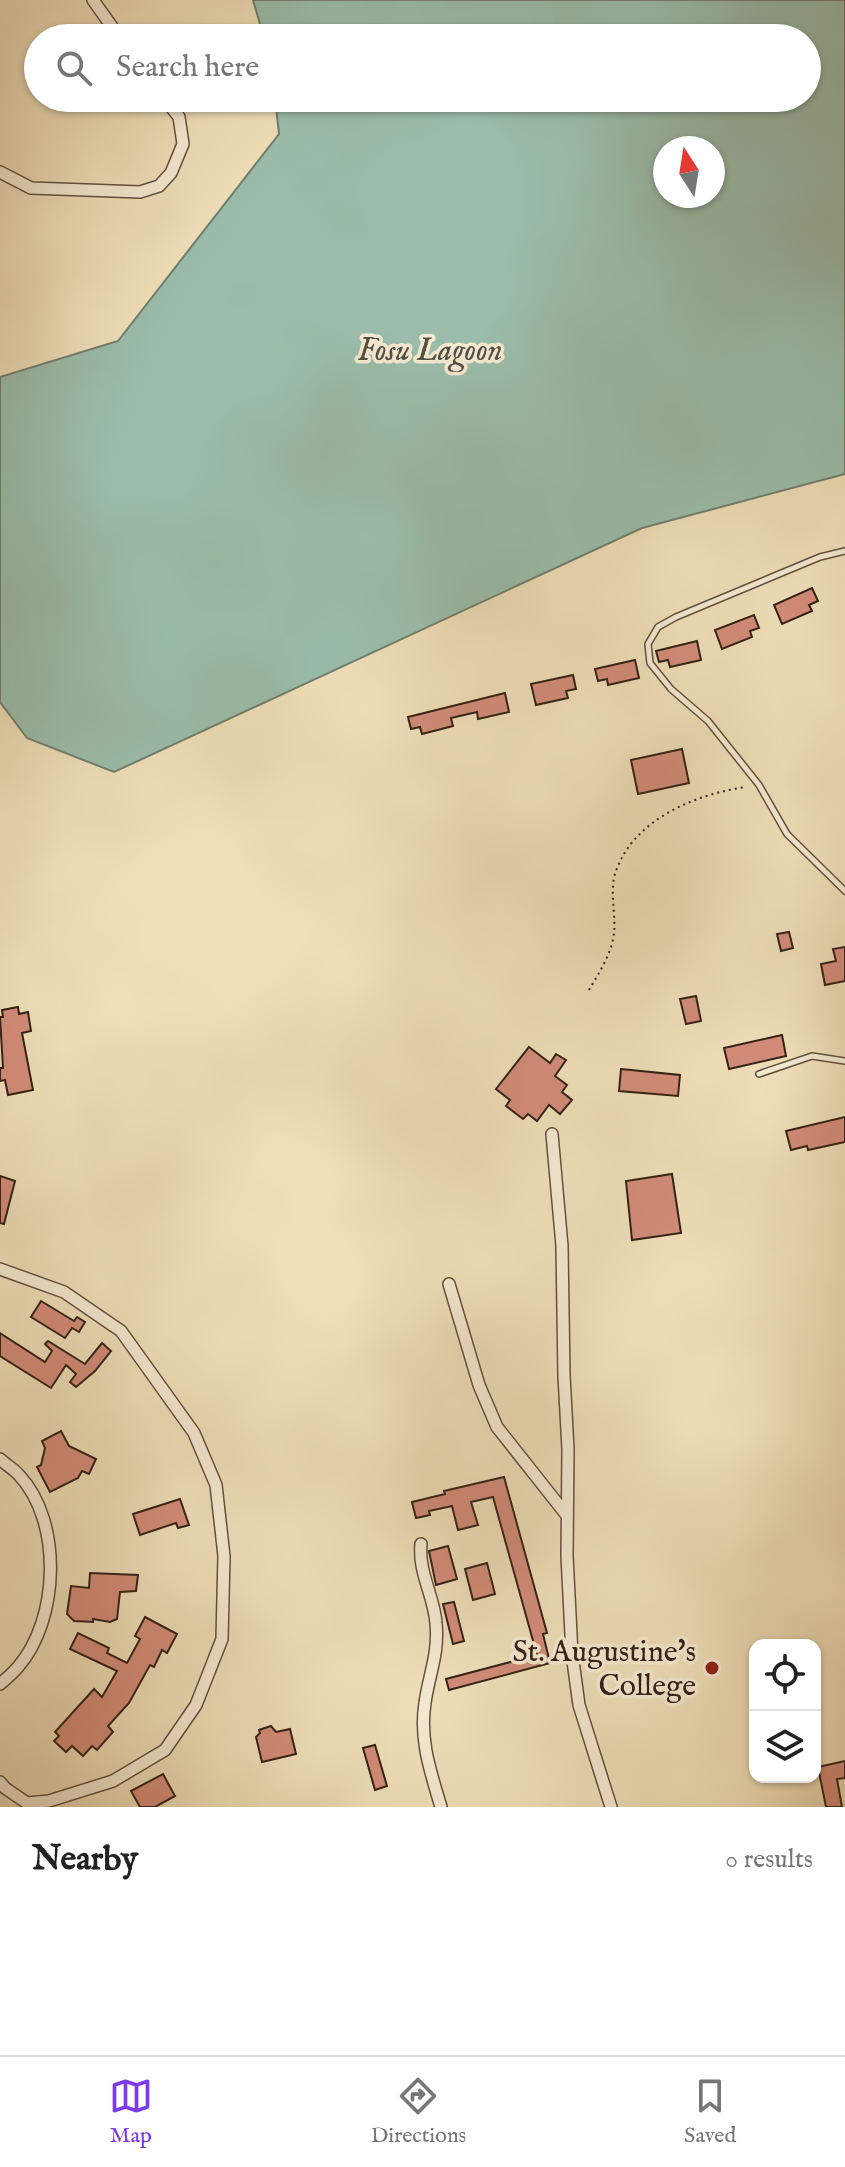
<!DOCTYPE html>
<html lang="en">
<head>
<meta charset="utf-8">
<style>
  body { margin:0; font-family:"IM FELL English",serif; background:#f6f6f6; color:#222 }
  .controls { position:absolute; right:24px; bottom:24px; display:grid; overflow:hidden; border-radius:16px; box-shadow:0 2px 6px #0004 }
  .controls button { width:72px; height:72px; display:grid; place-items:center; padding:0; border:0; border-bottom:2px solid #e0e0e0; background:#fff; color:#222; font:40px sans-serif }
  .compass { position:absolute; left:653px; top:136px; width:72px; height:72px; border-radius:50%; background:#fff; box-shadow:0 2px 6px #0004; rotate:348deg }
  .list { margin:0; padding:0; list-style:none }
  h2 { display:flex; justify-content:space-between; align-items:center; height:104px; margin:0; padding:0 32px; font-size:34px }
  h2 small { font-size:26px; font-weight:400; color:#767676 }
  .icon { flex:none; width:44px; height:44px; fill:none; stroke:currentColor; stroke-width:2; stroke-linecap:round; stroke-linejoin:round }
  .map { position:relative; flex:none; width:845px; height:1807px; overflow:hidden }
  .search { position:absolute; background:#fff; box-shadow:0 2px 6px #0004; left:24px; right:24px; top:24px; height:88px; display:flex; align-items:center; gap:20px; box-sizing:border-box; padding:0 28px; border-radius:44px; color:#767676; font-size:30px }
  .sheet { height:248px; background:#fff }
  nav { display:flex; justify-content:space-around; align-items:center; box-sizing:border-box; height:112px; border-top:2px solid #e0e0e0; background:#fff; font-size:22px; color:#767676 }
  nav a { display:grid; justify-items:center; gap:4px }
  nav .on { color:#7c3aed }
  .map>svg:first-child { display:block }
  .water { fill:#9abdab; stroke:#717f70; stroke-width:2; fill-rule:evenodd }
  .building { fill:#d38c79; stroke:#332218; stroke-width:2 }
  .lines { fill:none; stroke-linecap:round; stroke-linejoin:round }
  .service-casing { stroke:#625140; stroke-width:8 }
  .minor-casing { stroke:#625140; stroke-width:14 }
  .path { stroke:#332218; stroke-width:2; stroke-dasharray:2 4; stroke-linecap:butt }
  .service { stroke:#f5ead2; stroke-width:5 }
  .minor { stroke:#f5ead2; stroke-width:11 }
  .poi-dot { fill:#8f2418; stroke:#f5ead2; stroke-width:3 }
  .labels { text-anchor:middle; stroke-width:7; stroke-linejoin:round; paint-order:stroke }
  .poi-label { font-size:30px; fill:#332218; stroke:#f5ead2; text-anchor:end }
  .water-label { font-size:32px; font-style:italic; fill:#525044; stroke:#f5ead2 }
</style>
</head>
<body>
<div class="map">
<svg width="845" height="1807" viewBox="0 0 845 1807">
  <rect width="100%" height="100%" fill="#efdfb9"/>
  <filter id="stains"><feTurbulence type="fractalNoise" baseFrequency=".0025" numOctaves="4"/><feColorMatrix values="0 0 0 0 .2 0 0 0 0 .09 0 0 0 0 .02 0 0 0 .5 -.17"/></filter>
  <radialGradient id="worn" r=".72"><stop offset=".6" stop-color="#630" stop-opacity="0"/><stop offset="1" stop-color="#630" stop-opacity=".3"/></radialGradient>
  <path class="water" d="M253 0H845V474L642 528 114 772 27 738 0 702V377L118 341 279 134 275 98H807V38H264ZM665 148H713V196H665Z"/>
  <g class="building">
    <polygon points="812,588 818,601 809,605 812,611 782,624 774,605"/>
    <polygon points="754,615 759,628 750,631 752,637 722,649 715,630"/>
    <polygon points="697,641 701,660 670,667 668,660 659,662 656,651"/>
    <polygon points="635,660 639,678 608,685 607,679 598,681 595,669"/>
    <polygon points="573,675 576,689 566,691 568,698 536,705 531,684"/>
    <polygon points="505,693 509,712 478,719 477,712 451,718 453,726 422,734 420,727 411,729 408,717"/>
    <polygon points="682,749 689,783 638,794 631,760"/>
    <polygon points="789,932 793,948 781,951 777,934"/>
    <polygon points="845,947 845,981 825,985 821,964 836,961 833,949"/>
    <polygon points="696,996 701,1021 686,1024 680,999"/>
    <polygon points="18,1007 19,1014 28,1012 31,1031 22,1033 33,1090 8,1095 5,1080 0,1081 0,1068 3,1068 0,1017 3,1017 2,1010"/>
    <polygon points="782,1035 786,1056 729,1069 724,1048"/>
    <polygon points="529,1047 550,1063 556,1054 566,1060 555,1076 567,1085 562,1092 572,1100 560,1114 549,1105 537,1121 528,1114 523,1119 506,1106 510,1100 496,1089"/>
    <polygon points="621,1069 680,1075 678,1096 619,1091"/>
    <polygon points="845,1117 845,1142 808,1150 807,1146 791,1150 786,1131"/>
    <polygon points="672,1174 681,1233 632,1240 626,1181"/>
    <polygon points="0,1176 15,1181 4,1224 0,1223"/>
    <polygon points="41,1301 74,1321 77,1317 85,1322 79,1332 72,1328 65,1338 31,1317"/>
    <polygon points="0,1333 45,1362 52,1351 45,1344 48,1341 85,1364 102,1343 111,1351 95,1371 76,1387 70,1382 76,1374 66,1365 51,1388 0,1356"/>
    <polygon points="61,1431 69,1446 96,1459 89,1474 82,1471 78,1478 50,1492 37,1467 41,1465 45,1448 42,1441"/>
    <polygon points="504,1477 547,1633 543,1634 550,1663 449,1690 446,1679 537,1655 493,1497 471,1502 478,1525 458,1530 452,1506 429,1511 430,1515 416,1518 412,1502 445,1494 444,1491"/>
    <polygon points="180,1499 189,1525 178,1528 176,1523 140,1535 133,1514"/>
    <polygon points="448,1546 457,1579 436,1585 429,1551"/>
    <polygon points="487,1563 495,1594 473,1600 465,1569"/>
    <polygon points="90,1573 138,1575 136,1591 120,1592 117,1619 110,1622 93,1619 93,1622 74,1621 67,1614 71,1586 89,1588"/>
    <polygon points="454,1602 464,1641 453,1644 443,1604"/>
    <polygon points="145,1617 177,1634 167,1653 162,1650 154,1667 150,1665 129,1703 108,1726 113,1732 97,1750 92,1746 83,1756 72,1746 66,1752 54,1741 59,1736 55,1732 94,1689 102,1697 117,1671 70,1649 78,1633 109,1648 107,1653 127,1663 140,1639 135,1636"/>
    <polygon points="271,1726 276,1732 290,1729 296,1754 262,1762 256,1737 260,1733 259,1730"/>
    <polygon points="375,1745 387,1786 375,1790 363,1748"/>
    <polygon points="845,1761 845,1778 837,1779 842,1807 826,1807 818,1767"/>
    <polygon points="163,1774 175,1796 155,1807 140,1807 131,1791"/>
  </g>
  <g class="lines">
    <defs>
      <g id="service">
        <polyline points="845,551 820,557 676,617 658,627 648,644 650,663 671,689 708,721 759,785 787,834 845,891"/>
        <polyline points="759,1074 812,1056 845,1061"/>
      </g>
      <g id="minor">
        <polyline points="93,0 120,38"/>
        <polyline points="0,172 31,188 140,192 159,186 171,173 183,144 179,117 164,98"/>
        <polyline points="552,1134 562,1246 564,1376 568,1449 567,1556 572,1654 579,1705 611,1807"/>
        <polyline points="0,1269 64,1292 121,1331 194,1433 216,1485 224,1556 222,1639 196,1705 165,1750 113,1781 49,1801 27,1803 5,1788 0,1782"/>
        <polyline points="449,1284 479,1385 497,1427 565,1513"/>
        <path d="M0 1459C6 1465 14 1469 19 1475 63 1522 59 1620 18 1667 13 1673 6 1679 0 1684"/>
        <path d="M421 1544C418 1572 434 1596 436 1623 439 1654 429 1674 425 1703 419 1740 431 1773 441 1807"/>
      </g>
    </defs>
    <use href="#service" class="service-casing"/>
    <use href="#minor" class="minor-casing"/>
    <path class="path" d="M589 990C599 973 612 953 614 933 616 914 609 889 616 871 634 819 696 794 746 787"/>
    <use href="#service" class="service"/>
    <use href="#minor" class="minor"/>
  </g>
  <circle class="poi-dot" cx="712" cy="1668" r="8"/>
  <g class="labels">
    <g class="poi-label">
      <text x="696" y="1661">St. Augustine's<tspan x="696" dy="34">College</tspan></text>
    </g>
    <g class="water-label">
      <text x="430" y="360">Fosu Lagoon</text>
    </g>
  </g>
  <rect width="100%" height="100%" filter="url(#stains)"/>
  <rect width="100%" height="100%" fill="url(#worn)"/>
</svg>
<div class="controls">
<button><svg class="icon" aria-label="locate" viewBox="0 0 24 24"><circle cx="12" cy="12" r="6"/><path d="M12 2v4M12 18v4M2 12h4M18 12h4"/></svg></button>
<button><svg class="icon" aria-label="layers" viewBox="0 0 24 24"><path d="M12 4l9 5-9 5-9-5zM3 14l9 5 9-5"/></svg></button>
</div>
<svg class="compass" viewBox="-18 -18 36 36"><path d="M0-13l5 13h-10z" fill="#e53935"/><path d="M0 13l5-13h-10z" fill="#767676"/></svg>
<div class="search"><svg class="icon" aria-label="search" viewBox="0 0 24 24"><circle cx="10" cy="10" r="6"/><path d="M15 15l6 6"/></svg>Search here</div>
</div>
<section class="sheet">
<h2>Nearby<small>0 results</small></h2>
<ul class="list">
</ul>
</section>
<nav>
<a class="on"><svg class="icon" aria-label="map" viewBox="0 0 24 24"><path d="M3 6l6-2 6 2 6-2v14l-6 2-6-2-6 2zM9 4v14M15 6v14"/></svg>Map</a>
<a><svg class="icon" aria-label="directions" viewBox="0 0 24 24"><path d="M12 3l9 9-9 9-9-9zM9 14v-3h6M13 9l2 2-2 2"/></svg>Directions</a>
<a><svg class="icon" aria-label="saved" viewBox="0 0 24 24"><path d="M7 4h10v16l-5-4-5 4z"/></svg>Saved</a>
</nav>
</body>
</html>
